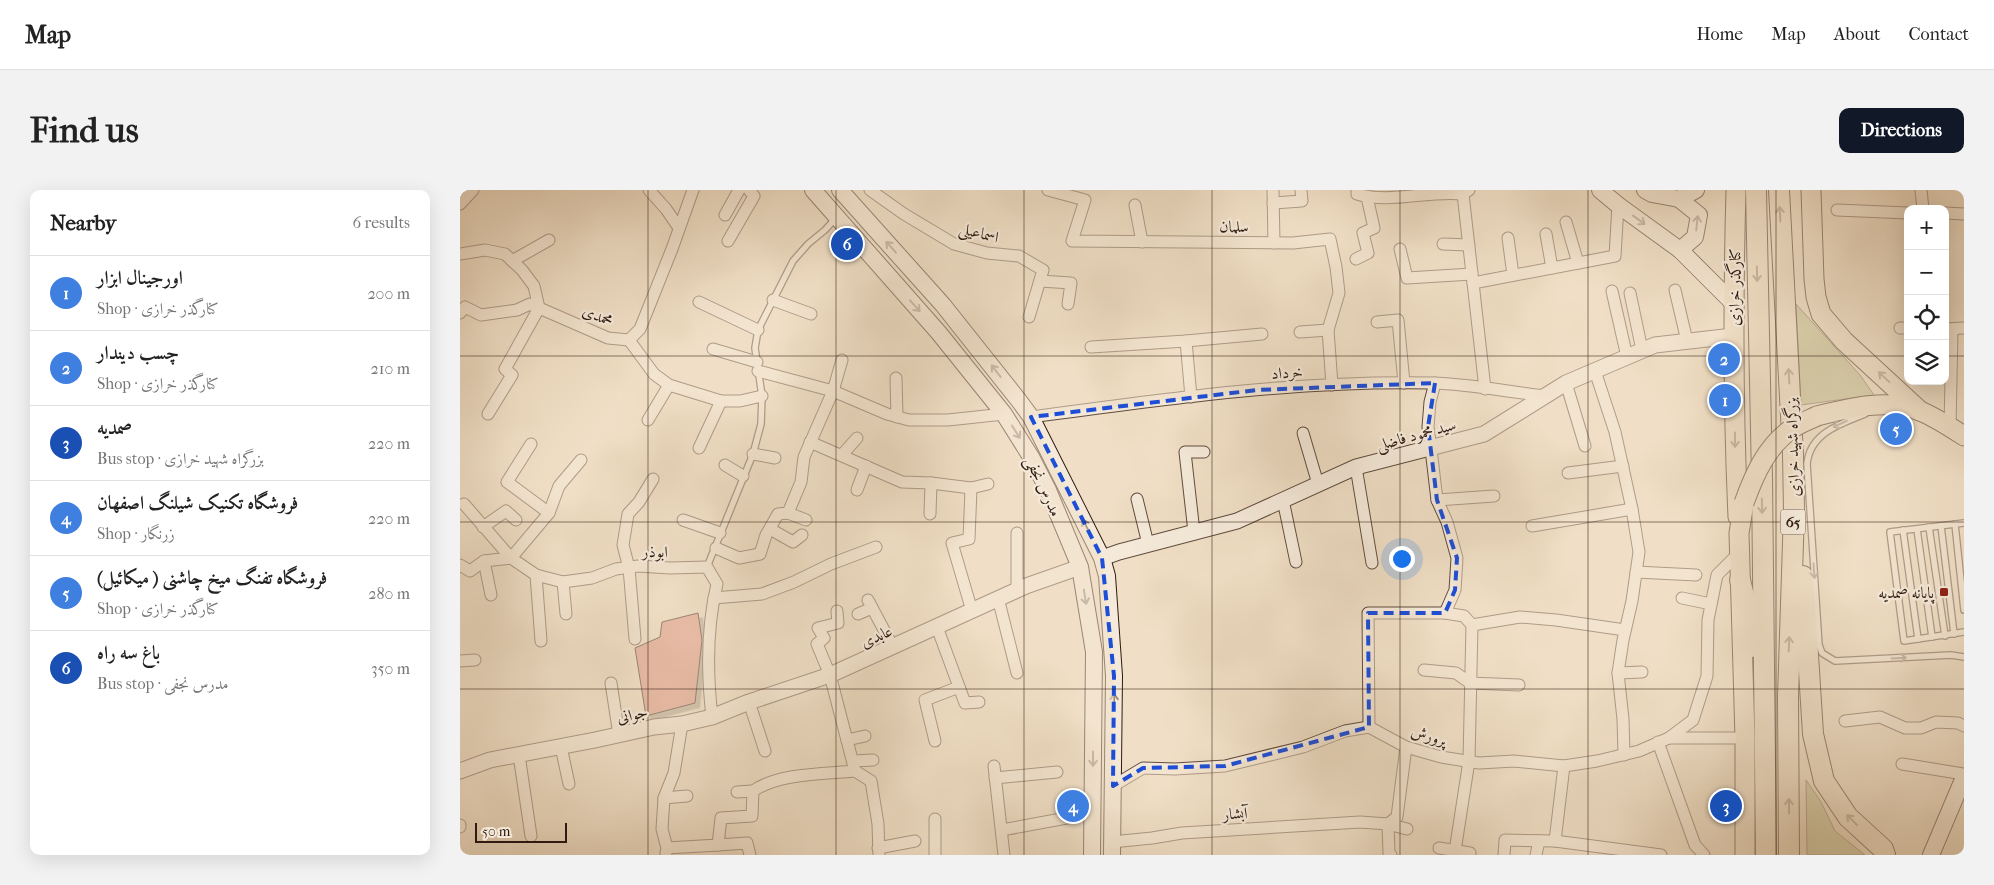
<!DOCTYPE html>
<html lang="en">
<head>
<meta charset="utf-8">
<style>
  body { margin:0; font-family:"IM FELL French Canon",Amiri,serif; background:#f2f2f2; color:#222 }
  .controls { position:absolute; right:15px; top:15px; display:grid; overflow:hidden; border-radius:10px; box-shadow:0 5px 20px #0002 }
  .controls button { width:45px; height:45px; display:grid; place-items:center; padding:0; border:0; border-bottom:1px solid #e0e0e0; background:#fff; color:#222; font:25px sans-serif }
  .scale { position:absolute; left:15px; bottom:12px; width:92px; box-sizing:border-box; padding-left:5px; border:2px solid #301b11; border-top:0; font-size:14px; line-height:18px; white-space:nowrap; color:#301b11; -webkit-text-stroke:4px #f5eada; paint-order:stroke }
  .you { position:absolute; left:941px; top:368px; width:18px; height:18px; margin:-12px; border:4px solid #fff; border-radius:50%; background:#1a73e8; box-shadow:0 0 0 8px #1a73e833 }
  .badge { display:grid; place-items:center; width:32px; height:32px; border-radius:50%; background:#111827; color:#fff; font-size:16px; font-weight:700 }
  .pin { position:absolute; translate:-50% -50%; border:2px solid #fff; box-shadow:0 1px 5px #0006 }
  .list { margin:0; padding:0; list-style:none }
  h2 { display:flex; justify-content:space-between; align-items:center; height:65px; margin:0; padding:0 20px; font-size:21px }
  h2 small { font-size:16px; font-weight:400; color:#767676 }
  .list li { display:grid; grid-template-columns:32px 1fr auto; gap:15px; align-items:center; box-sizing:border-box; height:75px; padding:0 20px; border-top:1px solid #e0e0e0 }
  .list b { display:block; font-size:19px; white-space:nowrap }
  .list p { margin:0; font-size:16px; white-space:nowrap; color:#767676 }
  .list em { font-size:16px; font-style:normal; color:#767676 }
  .icon { flex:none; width:28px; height:28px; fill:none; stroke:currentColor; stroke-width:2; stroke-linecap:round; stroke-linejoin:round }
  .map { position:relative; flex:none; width:1504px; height:665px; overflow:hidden; border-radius:10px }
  header { display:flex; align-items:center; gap:30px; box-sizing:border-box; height:70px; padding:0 25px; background:#fff; border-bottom:1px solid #e0e0e0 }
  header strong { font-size:24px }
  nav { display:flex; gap:28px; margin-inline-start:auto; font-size:18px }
  .intro { display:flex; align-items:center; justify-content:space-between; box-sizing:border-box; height:120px; padding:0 30px }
  h1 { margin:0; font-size:35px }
  .button { padding:12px 22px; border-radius:10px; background:#111827; color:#fff; font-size:18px; font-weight:700 }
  main { display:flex; gap:30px; padding:0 30px }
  aside { flex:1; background:#fff; border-radius:10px; box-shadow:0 5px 20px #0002 }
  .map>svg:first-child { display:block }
  .green { fill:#c0c091; stroke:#786e51 }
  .building { fill:#e09382; stroke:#301b11; filter:url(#shadow) }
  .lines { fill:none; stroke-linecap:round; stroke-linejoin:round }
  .service-casing { stroke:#604c3e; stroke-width:8 }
  .minor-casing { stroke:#604c3e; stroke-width:13 }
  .tertiary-casing { stroke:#604c3e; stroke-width:17 }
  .secondary-casing { stroke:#301b11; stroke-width:18 }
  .primary-casing { stroke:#301b11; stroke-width:21 }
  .trunk-casing { stroke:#301b11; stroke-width:22 }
  .service { stroke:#f5eada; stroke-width:5.5 }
  .minor { stroke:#f5eada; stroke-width:11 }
  .tertiary { stroke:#f5eada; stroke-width:15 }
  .secondary { stroke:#f5eada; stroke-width:16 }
  .primary { stroke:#f0dfc6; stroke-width:19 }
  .trunk { stroke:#f0dfc6; stroke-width:20 }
  .primary-bridge-casing { stroke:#301b11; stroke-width:21; stroke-linecap:butt }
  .primary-bridge { stroke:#f0dfc6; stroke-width:19 }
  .oneway { stroke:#9a8775 }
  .oneway2 { stroke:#9c8d80 }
  .marked { fill:none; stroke:#1d4ed8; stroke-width:4; stroke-dasharray:10 6; stroke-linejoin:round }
  .grid { fill:none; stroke:#301b11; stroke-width:1; stroke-opacity:0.55 }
  .poi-dot { fill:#8f2418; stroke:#f5eada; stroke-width:2 }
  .labels { text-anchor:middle; stroke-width:4.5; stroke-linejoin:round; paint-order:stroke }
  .shield { fill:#f5eada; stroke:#6b594d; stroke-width:1 }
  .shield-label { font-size:15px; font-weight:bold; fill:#301b11 }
  .street-label { font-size:16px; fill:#301b11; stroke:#f5eada }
  .poi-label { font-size:16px; fill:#301b11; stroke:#f5eada; text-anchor:end }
</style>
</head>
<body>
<header>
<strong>Map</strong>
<nav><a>Home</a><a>Map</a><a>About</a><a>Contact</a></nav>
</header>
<div class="intro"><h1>Find us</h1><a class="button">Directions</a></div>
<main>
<aside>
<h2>Nearby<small>6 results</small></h2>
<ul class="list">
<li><span class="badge" style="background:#3f7fe0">1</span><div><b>اورجینال ابزار</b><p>Shop · کنارگذر خرازی</p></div><em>200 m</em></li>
<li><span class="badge" style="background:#3f7fe0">2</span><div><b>چسب دیندار</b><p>Shop · کنارگذر خرازی</p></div><em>210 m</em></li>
<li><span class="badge" style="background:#1a4fb4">3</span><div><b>صمدیه</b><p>Bus stop · بزرگراه شهید خرازی</p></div><em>220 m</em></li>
<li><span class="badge" style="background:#3f7fe0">4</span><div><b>فروشگاه تکنیک شیلنگ اصفهان</b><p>Shop · زرنگار</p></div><em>220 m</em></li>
<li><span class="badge" style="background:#3f7fe0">5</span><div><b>فروشگاه تفنگ میخ چاشنی ( میکائیل)</b><p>Shop · کنارگذر خرازی</p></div><em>280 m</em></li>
<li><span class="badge" style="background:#1a4fb4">6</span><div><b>باغ سه راه</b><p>Bus stop · مدرس نجفی</p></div><em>350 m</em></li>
</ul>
</aside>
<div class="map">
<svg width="1504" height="665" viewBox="0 0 1504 665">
  <defs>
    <filter id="shadow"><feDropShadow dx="4.5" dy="4.5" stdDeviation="0" flood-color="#0004"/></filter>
  </defs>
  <rect width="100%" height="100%" fill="#f0dfc6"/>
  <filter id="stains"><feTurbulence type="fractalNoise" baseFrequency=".004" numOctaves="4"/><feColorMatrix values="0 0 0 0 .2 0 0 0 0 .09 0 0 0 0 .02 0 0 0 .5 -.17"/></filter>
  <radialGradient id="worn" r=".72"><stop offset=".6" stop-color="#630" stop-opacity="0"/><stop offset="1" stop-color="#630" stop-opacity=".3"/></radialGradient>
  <g class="green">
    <polygon points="1336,114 1400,185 1414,205 1341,215"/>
    <polygon points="1346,590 1361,612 1375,641 1405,665 1347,665"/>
  </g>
  <polygon class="building" points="238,423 242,450 235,513 186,526 175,458 200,447 202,432"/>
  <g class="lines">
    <defs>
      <g id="service">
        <path d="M1405 224C1380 234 1350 243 1347 274L1359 455 1362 463 1375 471 1491 465 1504 467"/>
        <polyline points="1504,333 1430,342 1444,451 1504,442"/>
        <polyline points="1495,334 1504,420"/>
        <polyline points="1481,336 1494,444"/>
        <polyline points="1469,337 1485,446"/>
        <polyline points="1457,339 1472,447"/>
        <polyline points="1443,340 1458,449"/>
        <polyline points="247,377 293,264 301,234 302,206 295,158 298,140 333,71 348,54 365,40 375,29"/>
      </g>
      <g id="minor">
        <polyline points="189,0 206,19 219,38"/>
        <polyline points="410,0 444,24 494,54 527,63 559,66 583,80 569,127"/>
        <polyline points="588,0 625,10 612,51 833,53 870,49 876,77 879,103 868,140 872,195"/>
        <polyline points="813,0 814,53"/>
        <path d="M897 0V4C929 14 968 0 1003 4"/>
        <polyline points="1009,0 1003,4 1025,199"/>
        <polyline points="1461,0 1463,19"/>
        <polyline points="813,13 842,11 841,0"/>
        <polyline points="0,14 13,0"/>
        <polyline points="675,15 682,52"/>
        <polyline points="1377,20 1448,23"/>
        <polyline points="1485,23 1504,24"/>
        <polyline points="265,25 279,0"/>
        <polyline points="1106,32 1118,73"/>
        <polyline points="1086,44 1092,78"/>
        <polyline points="1048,48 1053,85"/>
        <polyline points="268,51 294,6 289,0"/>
        <polyline points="983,54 1009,55"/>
        <polyline points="940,59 947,88 1012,84"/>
        <polyline points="0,64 25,60 45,64 62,80 74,96 79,118 45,179 52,185 28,224"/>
        <polyline points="896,69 908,63 903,43 914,38 907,7"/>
        <polyline points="52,71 89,50"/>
        <polyline points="580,91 611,93 608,114"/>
        <polyline points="1013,93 1155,66 1158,15"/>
        <polyline points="1215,100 1227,151"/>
        <polyline points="1152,101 1167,167"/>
        <polyline points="1170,103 1182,160"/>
        <polyline points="313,110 351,124"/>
        <polyline points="239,112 298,140"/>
        <polyline points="0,123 5,117 21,125 57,120 70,114 148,148 169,150 180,139 212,59 233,0"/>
        <polyline points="917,132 938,130 944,193"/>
        <polyline points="1440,138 1448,138"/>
        <polyline points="1485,139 1504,138"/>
        <polyline points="840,142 868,140"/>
        <polyline points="169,150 194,184 209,195 261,211 280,211 302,206"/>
        <polyline points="726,151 731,207"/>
        <polyline points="631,157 726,151 802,144"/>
        <polyline points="253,159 297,172"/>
        <polyline points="298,181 373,201 427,224 449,230 488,230 544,224"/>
        <polyline points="1135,181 1155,242 1172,319 1179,362 1172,411 1163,450 1158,483 1163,529 1164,565"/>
        <polyline points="436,188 437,227"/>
        <polyline points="975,193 970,212 968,237 971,259 977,310 987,332 997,368 995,400 985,423"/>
        <polyline points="1106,193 1125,256"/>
        <path d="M571 227C703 209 839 190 973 193 1010 194 1049 202 1086 206"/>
        <polyline points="188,230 209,195"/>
        <polyline points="1490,237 1492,139"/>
        <polyline points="843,243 858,294"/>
        <polyline points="350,252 442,292 471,293 511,298 528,294"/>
        <polyline points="71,254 47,292 89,323"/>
        <polyline points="239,258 261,211"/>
        <polyline points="293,264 315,268"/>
        <polyline points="382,265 397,248"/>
        <polyline points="265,275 283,286"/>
        <polyline points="896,277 912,373"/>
        <polyline points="1108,283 1163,276"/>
        <polyline points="511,298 509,349 492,353 512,421"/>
        <polyline points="397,300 406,276"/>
        <polyline points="677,309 688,354"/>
        <polyline points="823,310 836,372"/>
        <polyline points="977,310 1034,306"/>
        <polyline points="4,314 51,368 89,323 99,296 121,270"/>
        <polyline points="328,323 346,330"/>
        <polyline points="470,324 471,293"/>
        <polyline points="223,330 260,343"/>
        <polyline points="1072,336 1172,319"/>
        <polyline points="23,337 46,321 56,330"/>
        <polyline points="310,339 333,352 342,345"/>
        <polyline points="734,342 725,262 744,262"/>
        <polyline points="557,343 557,400"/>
        <polyline points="256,358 279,368 300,364 306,345 318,324 328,323 341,292 344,267 373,201 382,170"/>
        <polyline points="24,371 31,405"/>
        <path d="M0 375 10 381 24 371 51 368 76 385 103 392 132 388 156 379 178 376 210 378 247 377 257 394C247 436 247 484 252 527"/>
        <polyline points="1176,382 1236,385"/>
        <polyline points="76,385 81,451"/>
        <polyline points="103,392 106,424"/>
        <polyline points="254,408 302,404 334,392 371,374 416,357"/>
        <polyline points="538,408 557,483"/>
        <polyline points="1222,408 1251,414"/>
        <polyline points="408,410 433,457"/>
        <polyline points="377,421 378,433 358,438 364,448 357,454 370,485 395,581"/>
        <polyline points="398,424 412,418"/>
        <polyline points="477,437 505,513 519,512"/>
        <polyline points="175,449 169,378 163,355 168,324 179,312 193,289"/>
        <polyline points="0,471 15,470"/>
        <polyline points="964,480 996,483 1010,493 1059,495"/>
        <polyline points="1158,483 1182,482"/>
        <polyline points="151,493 159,545"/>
        <polyline points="289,512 305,561"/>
        <polyline points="1385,531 1420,527 1445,538 1461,538 1476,532 1498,533 1504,536"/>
        <polyline points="909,537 908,423 985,423 1004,426 1012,435 1060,427 1096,430 1165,440"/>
        <polyline points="1209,548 1233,530 1247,486 1248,430 1257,385 1279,363"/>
        <polyline points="387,550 405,546"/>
        <polyline points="475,551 465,510 499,497"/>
        <polyline points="1198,552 1235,655 1244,665"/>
        <polyline points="101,557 109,594"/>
        <polyline points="59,565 71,646"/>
        <polyline points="393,571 413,570"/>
        <polyline points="1442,574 1504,584"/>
        <polyline points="534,576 544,665"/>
        <polyline points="395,581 411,591 418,634 419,665"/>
        <polyline points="535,588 597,582"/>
        <polyline points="653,596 683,578 715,579 765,576 843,557 885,541 909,537 946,557 981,567 1019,573 1054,571 1104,576 1137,571 1179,561 1209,548 1285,548"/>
        <polyline points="277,602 293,601"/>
        <polyline points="204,608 227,606"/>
        <polyline points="475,629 475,665"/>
        <polyline points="0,635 0,637"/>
        <polyline points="542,640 612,627"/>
        <polyline points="1095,651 1201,665"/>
        <polyline points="652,652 692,648 722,643 900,632 928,634 947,639"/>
        <polyline points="258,655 287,653 290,665"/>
        <path d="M207 658 258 655 261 628 292 626 293 601C319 583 364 584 395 581"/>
        <polyline points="418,658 455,651"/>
        <polyline points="979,658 1010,663"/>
        <polyline points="995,661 1009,571 1012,435"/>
        <polyline points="206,663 207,658 202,639 204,608 214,583 222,534"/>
        <polyline points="931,665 929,663 928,634 937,627 946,557"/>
        <polyline points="1044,665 1045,650 1095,651 1104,576"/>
        <polyline points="1076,665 1079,651"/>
      </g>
      <g id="tertiary">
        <polyline points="642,368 659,362 777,331 896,277 1024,244 1106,193 1195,155 1273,146"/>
        <polyline points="0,581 30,570 135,550 194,537 222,534 252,527 289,512 370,485 566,396 620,377"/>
      </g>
      <g id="secondary">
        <polyline points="353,0 479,143 544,224 571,267 588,300 620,377 634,462 632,665"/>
        <polyline points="380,0 483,115 560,212 571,227 642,368 647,386 654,486 652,665"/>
        <polyline points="1140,0 1158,15 1220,60 1273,113"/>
        <polyline points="1185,0 1192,4 1219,9 1236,0"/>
        <polyline points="1219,9 1239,25 1235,47 1220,60"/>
        <polyline points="1471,665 1504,587"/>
      </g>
      <g id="primary">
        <path d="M1276 0C1273 109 1273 218 1278 327"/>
        <polyline points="1351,0 1354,89 1356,107 1361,124 1384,151 1460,221"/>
        <path d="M1357 226C1388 218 1430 208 1460 221 1475 227 1490 237 1504 246"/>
        <polyline points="1284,313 1279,343 1285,548 1285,665"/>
      </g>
      <g id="trunk">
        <polyline points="1296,0 1302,288 1306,665"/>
        <polyline points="1319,0 1333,264 1334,321 1328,507 1329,665"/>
        <polyline points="1343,386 1353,544 1364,591 1388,627 1423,659 1425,665"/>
        <polyline points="1280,390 1292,439 1292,457"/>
      </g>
    </defs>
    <use href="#service" class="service-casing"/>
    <use href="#minor" class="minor-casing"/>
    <use href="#tertiary" class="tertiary-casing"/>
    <use href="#secondary" class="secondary-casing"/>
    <use href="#primary" class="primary-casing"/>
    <use href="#trunk" class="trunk-casing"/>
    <use href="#service" class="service"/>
    <use href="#minor" class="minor"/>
    <use href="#tertiary" class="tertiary"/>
    <use href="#secondary" class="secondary"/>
    <use href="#primary" class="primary"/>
    <use href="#trunk" class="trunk"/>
    <defs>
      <path id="primary-bridge" d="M1284 313C1294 285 1307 255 1333 238 1340 233 1349 230 1357 226"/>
    </defs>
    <use href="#primary-bridge" class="primary-bridge-casing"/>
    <use href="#primary-bridge" class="primary-bridge"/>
  </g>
  <defs><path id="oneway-shaft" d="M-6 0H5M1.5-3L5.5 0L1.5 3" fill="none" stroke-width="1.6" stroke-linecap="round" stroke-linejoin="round" transform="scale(1.25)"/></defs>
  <g class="oneway">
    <use href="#oneway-shaft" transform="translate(1320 24) rotate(-93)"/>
    <use href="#oneway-shaft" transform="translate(1297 84) rotate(89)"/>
    <use href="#oneway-shaft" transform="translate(1329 186) rotate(-93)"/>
    <use href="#oneway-shaft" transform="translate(1424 187) rotate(-137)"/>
    <use href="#oneway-shaft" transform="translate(1275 250) rotate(89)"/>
    <use href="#oneway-shaft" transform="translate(1302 316) rotate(89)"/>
    <use href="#oneway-shaft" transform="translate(1329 454) rotate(-88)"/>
    <use href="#oneway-shaft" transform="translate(1329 616) rotate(-91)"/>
    <use href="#oneway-shaft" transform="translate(1392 630) rotate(-135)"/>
  </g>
  <g class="oneway2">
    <use href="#oneway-shaft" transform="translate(1179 30) rotate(36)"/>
    <use href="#oneway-shaft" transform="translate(1237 33) rotate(-84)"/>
    <use href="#oneway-shaft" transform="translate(431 57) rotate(-132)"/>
    <use href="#oneway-shaft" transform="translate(455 116) rotate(48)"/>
    <use href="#oneway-shaft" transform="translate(536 181) rotate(-128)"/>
    <use href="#oneway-shaft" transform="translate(1380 234) rotate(155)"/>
    <use href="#oneway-shaft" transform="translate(556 242) rotate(58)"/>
    <use href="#oneway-shaft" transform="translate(626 336) rotate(-117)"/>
    <use href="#oneway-shaft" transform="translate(1354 381) rotate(86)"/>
    <use href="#oneway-shaft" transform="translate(625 407) rotate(81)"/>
    <use href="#oneway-shaft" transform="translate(1439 468) rotate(-3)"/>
    <use href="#oneway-shaft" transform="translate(654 511) rotate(-89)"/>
    <use href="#oneway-shaft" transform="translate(633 569) rotate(90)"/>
  </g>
  <path d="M0 0H1504V665H0ZM975 193 968 237 977 310 997 368 995 400 985 423H908L909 537 765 576 683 578 653 596 654 486 642 368 571 227 797 200Z" fill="#f0dfc6" fill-opacity=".55" fill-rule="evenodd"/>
  <path class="marked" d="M975 193 968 237 977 310 997 368 995 400 985 423H908L909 537 765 576 683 578 653 596 654 486 642 368 571 227 797 200Z"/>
  <path class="grid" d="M188 0V665M376 0V665M564 0V665M752 0V665M940 0V665M1128 0V665M1316 0V665M0 166H1448M1485 166H1504M0 332H1504M0 499H1504"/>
  <rect class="poi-dot" x="1479" y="397" width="10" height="10" rx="2.5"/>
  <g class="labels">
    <rect class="shield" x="1320.5" y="319.5" width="25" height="25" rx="4"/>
    <g class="shield-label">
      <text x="1333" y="337">65</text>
    </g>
    <g class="street-label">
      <text x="774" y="42">سلمان</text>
      <text transform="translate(519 42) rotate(14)" y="6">اسماعیلی</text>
      <text transform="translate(1274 97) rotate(-89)" y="6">کنارگذر خرازی</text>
      <text transform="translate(138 125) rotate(22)" y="6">محمدی</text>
      <text transform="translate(827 182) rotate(-4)" y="6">خرداد</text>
      <text transform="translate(956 244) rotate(-15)" y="6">سید محمود فاضلی</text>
      <text transform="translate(1332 257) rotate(-92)" y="6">بزرگراه شهید خرازی</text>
      <text transform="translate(584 296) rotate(65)" y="6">مدرس نجفی</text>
      <text transform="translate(195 361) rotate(1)" y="6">ابوذر</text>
      <text transform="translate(416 446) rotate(-25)" y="6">عابدی</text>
      <text transform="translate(172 524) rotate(-12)" y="6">جوانی</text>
      <text transform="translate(969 545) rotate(17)" y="6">پرورش</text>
      <text transform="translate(775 623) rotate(-3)" y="6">آبشار</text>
    </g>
    <g class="poi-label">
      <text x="1474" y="408">پایانه صمدیه</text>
    </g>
  </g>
  <rect width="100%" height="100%" filter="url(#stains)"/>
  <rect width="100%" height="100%" fill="url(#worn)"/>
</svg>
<div class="controls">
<button>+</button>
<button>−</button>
<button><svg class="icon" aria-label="locate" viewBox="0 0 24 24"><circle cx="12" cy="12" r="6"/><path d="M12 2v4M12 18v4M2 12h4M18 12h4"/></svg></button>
<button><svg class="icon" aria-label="layers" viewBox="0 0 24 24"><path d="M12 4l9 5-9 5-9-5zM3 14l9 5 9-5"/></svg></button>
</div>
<div class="scale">50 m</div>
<div class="you"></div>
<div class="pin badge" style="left:1265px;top:210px;background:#3f7fe0">1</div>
<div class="pin badge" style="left:1264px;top:169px;background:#3f7fe0">2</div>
<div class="pin badge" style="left:1266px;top:616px;background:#1a4fb4">3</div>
<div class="pin badge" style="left:613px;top:616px;background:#3f7fe0">4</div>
<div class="pin badge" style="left:1436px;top:239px;background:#3f7fe0">5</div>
<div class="pin badge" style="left:387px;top:54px;background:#1a4fb4">6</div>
</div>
</main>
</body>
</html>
